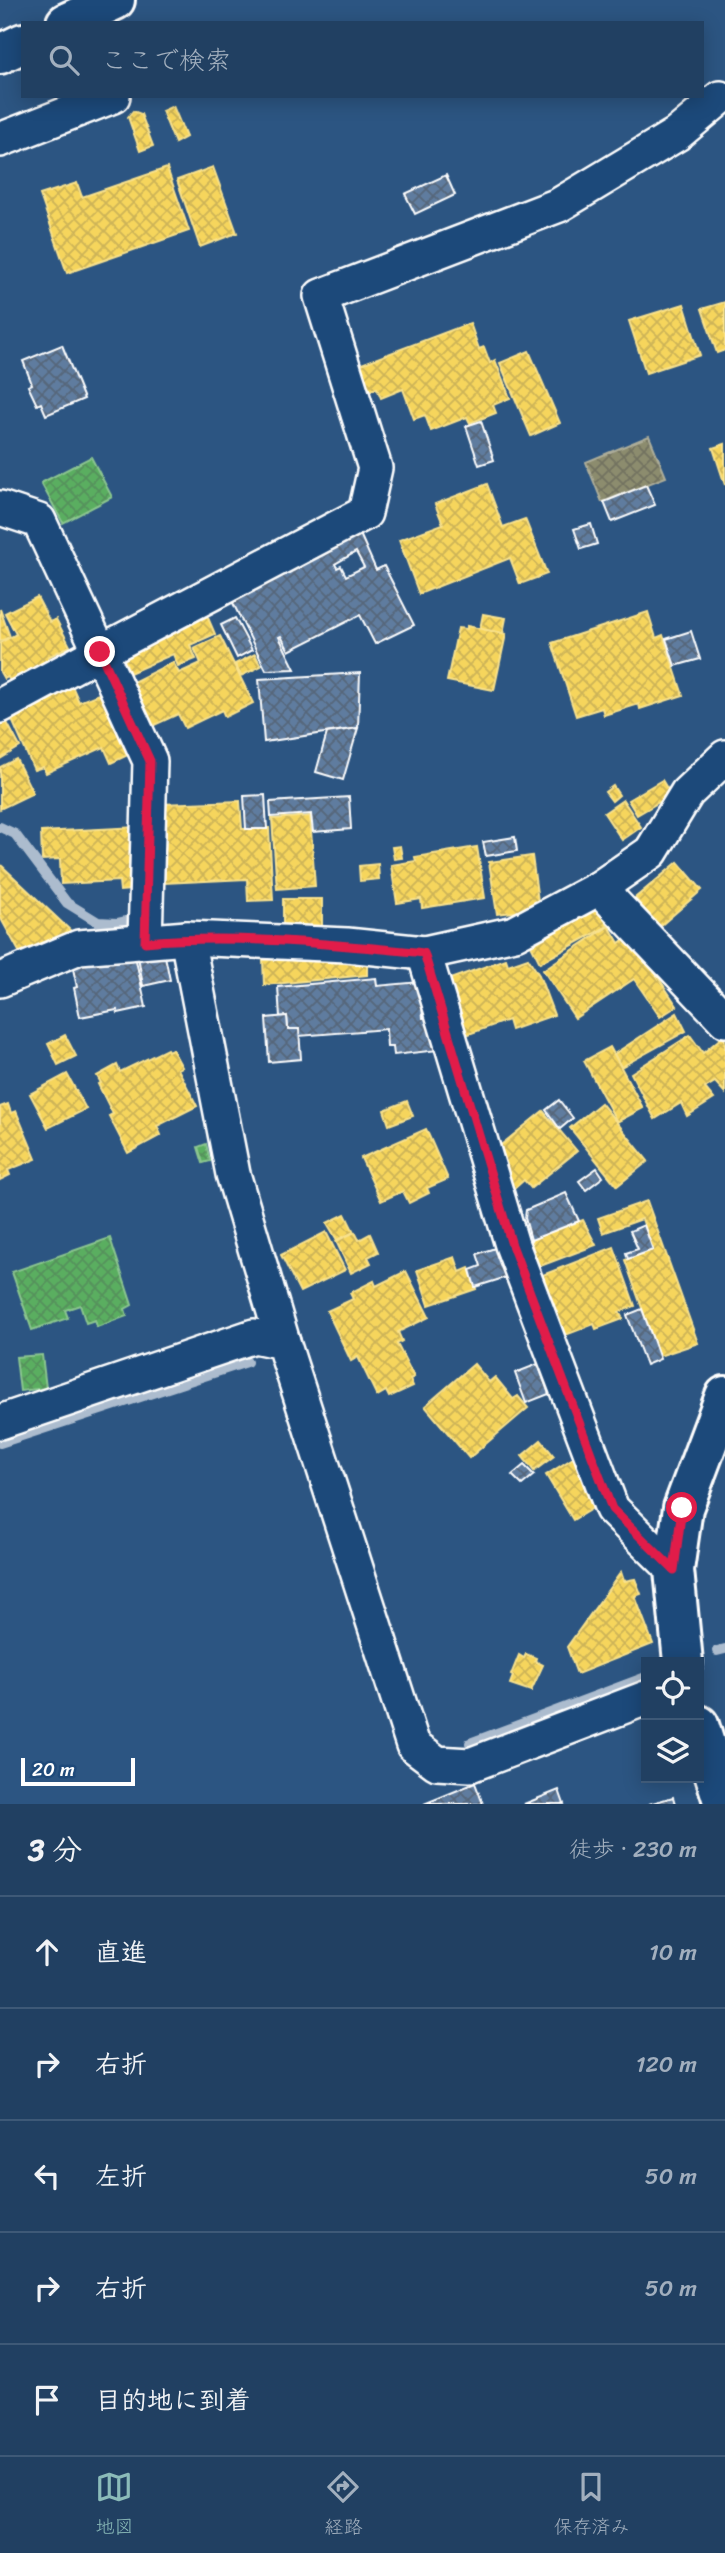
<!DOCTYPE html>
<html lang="ja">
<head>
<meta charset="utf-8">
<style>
  body { margin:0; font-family:Sriracha,"Klee One",sans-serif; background:#294768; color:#f1f3f6 }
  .controls { position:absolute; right:21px; bottom:21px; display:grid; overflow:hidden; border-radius:0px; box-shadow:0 4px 18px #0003 }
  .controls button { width:63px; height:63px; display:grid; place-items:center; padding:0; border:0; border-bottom:2px solid #3e5977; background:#214062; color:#f1f3f6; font:35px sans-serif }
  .scale { position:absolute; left:21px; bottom:18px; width:114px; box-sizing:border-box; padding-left:7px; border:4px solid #fff; border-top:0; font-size:19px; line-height:24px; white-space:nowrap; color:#fff; -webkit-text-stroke:5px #1f4a7a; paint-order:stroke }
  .stop { position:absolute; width:21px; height:21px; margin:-16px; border:5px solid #e11d48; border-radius:50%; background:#fff }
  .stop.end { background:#e11d48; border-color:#fff; box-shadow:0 2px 7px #0008 }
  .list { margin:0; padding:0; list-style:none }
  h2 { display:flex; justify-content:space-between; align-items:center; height:91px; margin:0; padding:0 28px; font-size:30px }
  h2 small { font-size:23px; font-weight:400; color:#a2afbe }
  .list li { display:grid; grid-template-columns:46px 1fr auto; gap:21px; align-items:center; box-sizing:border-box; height:112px; padding:0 28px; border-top:2px solid #3e5977 }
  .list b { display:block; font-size:26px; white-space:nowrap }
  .list em { font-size:23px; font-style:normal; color:#a2afbe }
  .icon { flex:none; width:38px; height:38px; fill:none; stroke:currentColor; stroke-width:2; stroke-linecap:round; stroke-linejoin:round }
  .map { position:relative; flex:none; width:725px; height:1804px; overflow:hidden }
  .search { position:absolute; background:#214062; box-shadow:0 4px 18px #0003; left:21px; right:21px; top:21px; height:77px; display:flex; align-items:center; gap:18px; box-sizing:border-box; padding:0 24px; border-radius:0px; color:#a2afbe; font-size:26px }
  .sheet { height:651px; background:#214062 }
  nav { display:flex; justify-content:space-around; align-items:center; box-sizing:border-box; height:98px; border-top:2px solid #3e5977; background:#214062; font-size:19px; color:#a2afbe }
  nav a { display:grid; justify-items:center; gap:4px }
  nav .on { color:#8bbbb9 }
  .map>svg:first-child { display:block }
  .homes { fill:url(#homes-cross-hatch); stroke:#f9e28d; stroke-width:2 }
  .public { fill:url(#public-cross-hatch); stroke:#8cc690; stroke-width:2 }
  .industry { fill:url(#industry-cross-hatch); stroke:#aeae9a; stroke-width:2 }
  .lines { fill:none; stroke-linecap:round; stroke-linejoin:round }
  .stream { stroke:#acbcce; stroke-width:10 }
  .building { fill:url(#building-cross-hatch); stroke:#fff; stroke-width:2; fill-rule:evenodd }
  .street-casing { stroke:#fff; stroke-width:38 }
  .secondary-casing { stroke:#fff; stroke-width:44 }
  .highway-casing { stroke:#fff; stroke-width:44 }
  .street { stroke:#1f4a7a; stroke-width:33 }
  .secondary { stroke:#1f4a7a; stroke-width:38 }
  .highway { stroke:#1f4a7a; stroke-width:38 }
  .route { stroke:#e11d48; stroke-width:9 }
</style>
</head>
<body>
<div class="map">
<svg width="725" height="1804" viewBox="0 0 725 1804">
  <defs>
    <pattern id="homes-cross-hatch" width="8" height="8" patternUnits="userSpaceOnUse" patternTransform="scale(1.75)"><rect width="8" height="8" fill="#f6d55c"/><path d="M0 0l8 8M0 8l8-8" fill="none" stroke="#ccb358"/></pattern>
    <pattern id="public-cross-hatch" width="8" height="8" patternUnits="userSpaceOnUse" patternTransform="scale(1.75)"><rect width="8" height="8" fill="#5aae61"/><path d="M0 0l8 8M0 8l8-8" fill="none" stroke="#56915b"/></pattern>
    <pattern id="industry-cross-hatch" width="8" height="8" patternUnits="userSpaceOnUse" patternTransform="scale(1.75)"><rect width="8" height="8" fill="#8c8c6e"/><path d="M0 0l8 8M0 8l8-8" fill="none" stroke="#727260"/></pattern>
    <pattern id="building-cross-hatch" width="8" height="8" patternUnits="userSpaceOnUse" patternTransform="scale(1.75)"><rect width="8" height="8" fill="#5e7c9f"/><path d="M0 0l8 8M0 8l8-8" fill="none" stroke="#56667a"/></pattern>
  </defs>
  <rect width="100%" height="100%" fill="#2c5582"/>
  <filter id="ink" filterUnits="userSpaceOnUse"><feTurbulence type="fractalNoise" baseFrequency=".0143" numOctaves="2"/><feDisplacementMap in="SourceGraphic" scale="14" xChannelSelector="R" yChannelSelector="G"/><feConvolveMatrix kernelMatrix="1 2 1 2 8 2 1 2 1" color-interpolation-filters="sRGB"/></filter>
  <g filter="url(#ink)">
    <g class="homes">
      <polygon points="173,106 186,137 175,143 162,111"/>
      <polygon points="133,111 141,114 153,146 140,151 128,117"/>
      <polygon points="213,167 237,233 200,247 177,180"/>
      <polygon points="167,168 189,231 67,273 40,195 77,183 82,197"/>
      <polygon points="725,302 725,350 717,353 702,309"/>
      <polygon points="684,304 700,355 646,373 629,321"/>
      <polygon points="470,323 479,349 484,347 490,363 495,360 510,398 493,405 496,413 470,423 467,417 431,431 425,415 414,419 403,389 381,398 377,388 365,392 356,366"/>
      <polygon points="529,351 560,423 531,436 500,363"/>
      <polygon points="725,444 725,485 713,448"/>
      <polygon points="487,484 503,527 525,519 547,574 520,584 510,558 419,594 399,540 443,524 435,504"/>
      <polygon points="37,597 50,622 56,619 70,646 48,657 51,663 11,683 8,677 4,679 0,672 0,643 16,634 5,613"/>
      <polygon points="0,609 10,637 0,641"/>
      <polygon points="205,611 215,634 190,645 196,659 178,666 173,654 130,673 120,649"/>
      <polygon points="648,612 656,638 663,635 683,695 640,709 639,704 604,715 602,708 576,716 552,643"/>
      <polygon points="483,614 506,618 503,633 480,629"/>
      <polygon points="467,626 506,634 494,690 447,681 458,628 467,629"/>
      <polygon points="220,636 253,703 225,717 222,710 185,728 178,714 148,728 127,685 173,662 179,673 201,663 194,648"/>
      <polygon points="255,654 261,666 241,676 235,664"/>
      <polygon points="72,686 79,702 106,691 132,753 111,763 104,747 46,773 43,767 34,770 9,713"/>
      <polygon points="4,717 20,747 0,759 0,719"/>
      <polygon points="16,759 33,793 0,809 0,767"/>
      <polygon points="662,780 671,795 637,815 628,800"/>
      <polygon points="613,786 619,795 612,801 605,792"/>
      <polygon points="623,800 641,827 622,840 604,813"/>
      <polygon points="240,801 242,829 269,828 273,900 248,901 247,879 164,883 161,804"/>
      <polygon points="310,816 315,886 277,889 272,819"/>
      <polygon points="138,827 142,889 120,891 119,881 61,884 60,859 42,860 41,832"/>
      <polygon points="400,846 402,858 394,859 392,847"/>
      <polygon points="477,847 485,898 422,908 421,899 397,903 391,865 416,861 415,857"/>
      <polygon points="532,856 539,909 497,914 489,862"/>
      <polygon points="678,862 702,890 659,927 635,898"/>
      <polygon points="0,864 73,933 21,955 0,917"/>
      <polygon points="378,864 379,879 360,881 359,866"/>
      <rect x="283" y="899" width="39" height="27"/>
      <polygon points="598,909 608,926 540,963 531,945"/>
      <polygon points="609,926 619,943 630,935 677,1006 660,1017 634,979 575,1018 543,970"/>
      <polygon points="296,958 296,961 341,960 367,965 367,975 264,985 263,960"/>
      <polygon points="528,958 539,975 554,1015 511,1030 508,1020 466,1035 447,980 506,959 508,965"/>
      <polygon points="677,1013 686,1031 621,1067 614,1054"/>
      <polygon points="65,1035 76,1056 58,1065 48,1044"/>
      <polygon points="690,1035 703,1053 722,1037 725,1040 725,1093 715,1082 705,1088 714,1099 687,1116 681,1103 655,1119 631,1073"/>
      <polygon points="610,1047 643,1108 617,1122 584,1061"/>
      <polygon points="167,1049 168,1051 172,1049 182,1067 178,1069 197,1106 157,1126 161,1135 128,1153 109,1116 113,1114 98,1084 101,1083 97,1076 117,1065 120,1072"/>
      <polygon points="67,1074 86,1109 48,1128 30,1094"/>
      <polygon points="407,1101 413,1116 389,1125 384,1110"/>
      <polygon points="601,1103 648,1161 617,1186 570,1128"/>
      <polygon points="8,1104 11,1113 16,1111 36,1159 8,1170 10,1175 0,1180 0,1107"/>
      <polygon points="543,1111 577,1151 531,1188 524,1180 515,1188 511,1186 501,1145"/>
      <polygon points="426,1129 448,1179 427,1188 429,1193 409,1203 403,1191 381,1201 361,1158"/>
      <polygon points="647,1201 698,1343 659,1356 625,1260 653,1250 642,1219 603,1233 598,1218"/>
      <polygon points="345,1214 354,1232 337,1240 327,1223"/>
      <polygon points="583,1220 596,1245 538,1267 531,1240"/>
      <polygon points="326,1232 345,1270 300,1292 281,1255"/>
      <polygon points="355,1232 359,1240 370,1234 378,1252 368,1257 371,1263 351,1273 336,1241"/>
      <polygon points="614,1247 635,1306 619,1312 623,1319 596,1329 594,1324 563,1336 540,1276"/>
      <polygon points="455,1257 460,1272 469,1268 476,1289 429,1305 417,1270"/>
      <polygon points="406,1271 429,1317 398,1332 402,1341 397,1344 414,1377 410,1379 413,1386 389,1397 386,1391 377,1396 358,1357 351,1361 327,1311 353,1299 350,1293 374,1281 376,1286"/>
      <polygon points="474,1364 489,1382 495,1377 513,1399 518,1396 528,1408 469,1458 425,1406"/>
      <polygon points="541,1440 554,1456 534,1471 522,1456"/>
      <polygon points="575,1457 603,1502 573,1520 546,1475"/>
      <polygon points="621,1572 624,1581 635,1579 641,1594 635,1596 653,1644 577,1674 567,1647"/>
      <polygon points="526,1654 536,1658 535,1661 543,1665 531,1691 510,1684 513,1676 511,1675 519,1655 524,1658"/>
    </g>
    <g class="public">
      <polygon points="91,457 112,497 63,523 41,483"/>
      <polygon points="206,1144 210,1161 203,1163 198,1147"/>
      <polygon points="110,1238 132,1305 125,1309 127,1316 97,1327 95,1320 86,1323 80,1305 65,1310 68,1318 32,1330 12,1272"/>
      <polygon points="42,1355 46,1388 20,1391 16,1357"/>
    </g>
    <polygon class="industry" points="649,436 666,477 602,502 586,462"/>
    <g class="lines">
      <g class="stream">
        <polyline points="0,827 15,834 67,903 98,922 117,923 138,918"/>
        <polyline points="0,1443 247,1362"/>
        <polyline points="717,1651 725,1649"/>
        <polyline points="470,1743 646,1677"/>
      </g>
    </g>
    <g class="building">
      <polygon points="446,175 455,195 415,214 405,194"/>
      <polygon points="62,345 84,399 46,415 41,403 37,405 28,386 32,384 23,361"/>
      <polygon points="481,421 494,460 479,465 466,426"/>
      <polygon points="646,485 655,505 612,522 604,502"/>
      <polygon points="591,524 597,544 581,549 574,529"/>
      <path d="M360 534 376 570 384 566 414 625 375 644 360 615 289 651 281 636 279 637 295 669 266 670 230 597ZM356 552 364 567 346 576 341 566 337 568 335 564Z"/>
      <polygon points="235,618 252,650 237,658 221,625"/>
      <polygon points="691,631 700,659 675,666 666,639"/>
      <polygon points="360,673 358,728 264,742 259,679"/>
      <polygon points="358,728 343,780 316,772 327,733"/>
      <polygon points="265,795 267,829 246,829 244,796"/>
      <polygon points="349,797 351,829 313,832 311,814 271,817 270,802"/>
      <polygon points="515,837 517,851 486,856 483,842"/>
      <polygon points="134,951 146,1007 118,1013 117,1010 80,1017 74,988 77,987 72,964"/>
      <polygon points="164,951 170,980 143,986 138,956"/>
      <polygon points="376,978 377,986 420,982 423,1018 433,1018 439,1050 394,1055 393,1047 387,1047 386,1029 299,1036 299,1029 288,1029 287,1016 280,1017 278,987"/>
      <polygon points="287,1016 288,1029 299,1029 301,1059 269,1062 266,1018"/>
      <polygon points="559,1100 573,1118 560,1129 546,1110"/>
      <polygon points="597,1168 603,1177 586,1190 579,1181"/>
      <polygon points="566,1193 579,1221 531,1240 525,1218 526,1210"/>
      <polygon points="644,1225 653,1250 628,1259 626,1253 638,1249 630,1231"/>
      <polygon points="504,1245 513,1275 475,1287 470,1270 481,1266 477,1254"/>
      <polygon points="642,1309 660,1359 646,1365 627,1315"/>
      <polygon points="538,1364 549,1394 526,1403 515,1373"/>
      <polygon points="524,1465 534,1475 522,1485 512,1475"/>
      <polygon points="475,1783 483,1804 424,1804"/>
      <polygon points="559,1790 564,1804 524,1804"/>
      <polygon points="673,1797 675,1804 649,1804"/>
    </g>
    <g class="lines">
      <defs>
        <g id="street">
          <polyline points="0,140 113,96"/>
          <polyline points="0,508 39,521 100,652 365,513 375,468 321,296 559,205 677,134 720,98"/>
          <polyline points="0,706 100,652 150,761 145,941"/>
          <polyline points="599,888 725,1020"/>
          <polyline points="187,938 233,1174 283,1342"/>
          <polyline points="424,953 512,1245 612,1509 674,1570"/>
          <polyline points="0,980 79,947 187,938 347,945 424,953 515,933 599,888 651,852 687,793 725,757"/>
          <polyline points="0,1422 254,1336 283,1342 413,1745 437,1763 470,1765 646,1698"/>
        </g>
        <g id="secondary">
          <polyline points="683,1662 674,1570 683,1508 725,1396"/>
          <polyline points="699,1725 724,1804"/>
        </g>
        <g id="highway">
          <polyline points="66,23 115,0"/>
          <polyline points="0,54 23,43"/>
        </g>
      </defs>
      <use href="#street" class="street-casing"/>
      <use href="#secondary" class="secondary-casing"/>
      <use href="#highway" class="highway-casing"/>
      <use href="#street" class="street"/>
      <use href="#secondary" class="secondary"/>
      <use href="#highway" class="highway"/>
    </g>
  </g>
  <g class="lines" filter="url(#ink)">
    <path class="route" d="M100 652 150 761 145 942C238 934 332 944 424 953L512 1245 612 1509 674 1570 682 1508"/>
  </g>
</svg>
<div class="controls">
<button><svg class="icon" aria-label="locate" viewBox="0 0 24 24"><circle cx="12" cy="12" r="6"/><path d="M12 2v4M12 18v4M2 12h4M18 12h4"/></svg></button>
<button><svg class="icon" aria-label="layers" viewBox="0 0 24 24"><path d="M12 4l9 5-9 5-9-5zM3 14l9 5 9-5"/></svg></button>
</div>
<div class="scale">20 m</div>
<div class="stop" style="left:682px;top:1508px"></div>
<div class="stop end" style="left:100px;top:652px"></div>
<div class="search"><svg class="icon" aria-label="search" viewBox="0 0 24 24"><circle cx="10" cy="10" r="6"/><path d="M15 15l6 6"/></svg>ここで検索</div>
</div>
<section class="sheet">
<h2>3 分<small>徒歩 · 230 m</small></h2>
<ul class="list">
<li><svg class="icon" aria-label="ahead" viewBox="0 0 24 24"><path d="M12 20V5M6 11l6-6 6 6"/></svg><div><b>直進</b></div><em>10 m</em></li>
<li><svg class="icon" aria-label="right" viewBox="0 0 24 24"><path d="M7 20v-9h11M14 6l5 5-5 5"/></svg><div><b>右折</b></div><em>120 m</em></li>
<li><svg class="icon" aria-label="left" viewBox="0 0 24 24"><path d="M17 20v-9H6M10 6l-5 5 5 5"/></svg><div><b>左折</b></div><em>50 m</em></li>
<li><svg class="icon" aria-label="right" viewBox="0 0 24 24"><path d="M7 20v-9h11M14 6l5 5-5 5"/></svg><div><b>右折</b></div><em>50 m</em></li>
<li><svg class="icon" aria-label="arrive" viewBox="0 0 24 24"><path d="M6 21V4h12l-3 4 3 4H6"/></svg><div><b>目的地に到着</b></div></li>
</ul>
</section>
<nav>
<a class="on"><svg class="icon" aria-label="map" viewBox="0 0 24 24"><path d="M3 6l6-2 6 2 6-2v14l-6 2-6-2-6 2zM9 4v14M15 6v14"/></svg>地図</a>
<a><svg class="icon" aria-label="directions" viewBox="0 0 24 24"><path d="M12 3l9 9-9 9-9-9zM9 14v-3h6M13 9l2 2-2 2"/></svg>経路</a>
<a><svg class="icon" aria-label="saved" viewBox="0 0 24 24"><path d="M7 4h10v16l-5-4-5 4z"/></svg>保存済み</a>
</nav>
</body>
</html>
